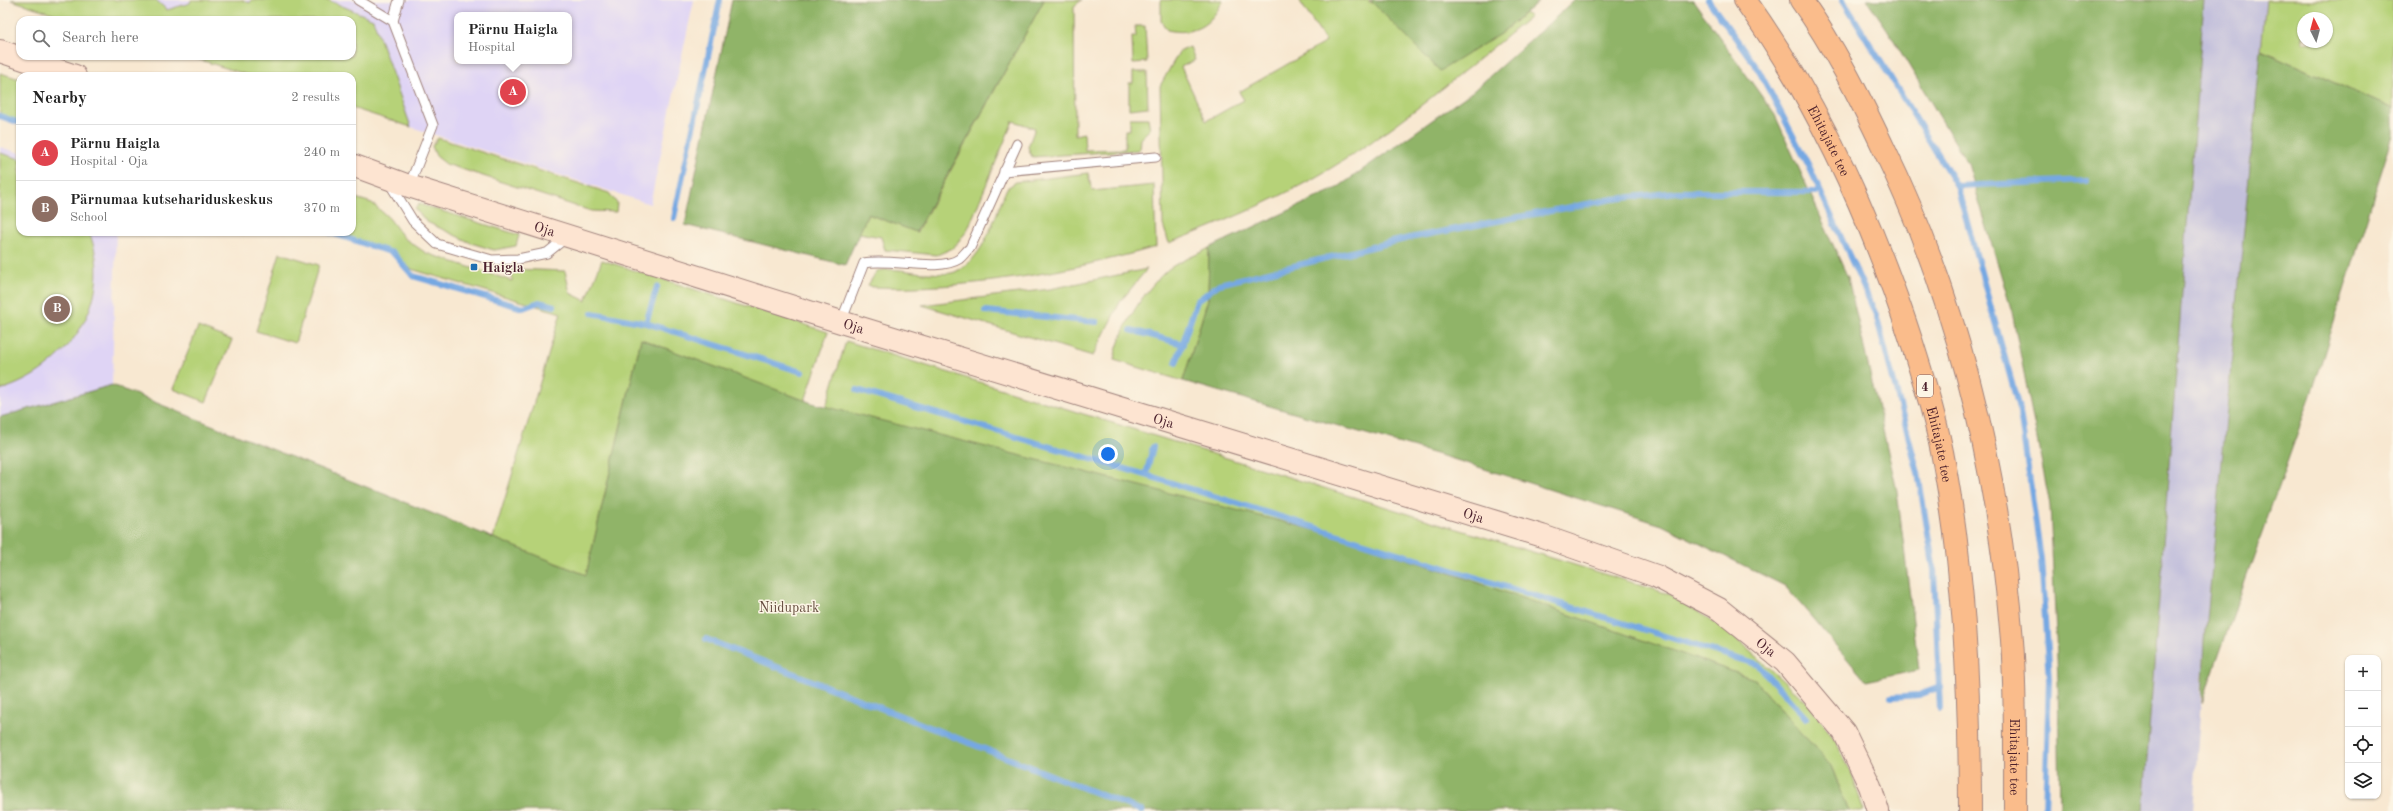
<!DOCTYPE html>
<html lang="en">
<head>
<meta charset="utf-8">
<style>
  body { margin:0; font-family:"Old Standard TT",serif; background:#f2f2f2; color:#222 }
  .controls { position:absolute; right:12px; bottom:12px; display:grid; overflow:hidden; border-radius:8px; box-shadow:0 1px 3px #0004 }
  .controls button { width:36px; height:36px; display:grid; place-items:center; padding:0; border:0; border-bottom:1px solid #e0e0e0; background:#fff; color:#222; font:20px sans-serif }
  .compass { position:absolute; left:2297px; top:12px; width:36px; height:36px; border-radius:50%; background:#fff; box-shadow:0 1px 3px #0004; rotate:354deg }
  .you { position:absolute; left:1108px; top:454px; width:14px; height:14px; margin:-10px; border:3px solid #fff; border-radius:50%; background:#1a73e8; box-shadow:0 0 0 6px #1a73e833 }
  .badge { display:grid; place-items:center; width:26px; height:26px; border-radius:50%; background:#2563eb; color:#fff; font-size:13px; font-weight:700 }
  .pin { position:absolute; translate:-50% -50%; border:2px solid #fff; box-shadow:0 1px 4px #0006 }
  .popup { position:absolute; left:454px; top:12px; width:118px; height:52px; box-sizing:border-box; display:grid; place-content:center; border-radius:8px; background:#fff; filter:drop-shadow(0 1px 3px #0005); font-size:13px; white-space:nowrap; color:#767676 }
  .popup b { font-size:15px; color:#222 }
  .popup::after { content:''; position:absolute; left:50%; top:100%; margin-left:-8px; border:8px solid transparent; border-top-color:#fff }
  .list { margin:0; padding:0; list-style:none }
  h2 { display:flex; justify-content:space-between; align-items:center; height:52px; margin:0; padding:0 16px; font-size:17px }
  h2 small { font-size:13px; font-weight:400; color:#767676 }
  .list li { display:grid; grid-template-columns:26px 1fr auto; gap:12px; align-items:center; box-sizing:border-box; height:56px; padding:0 16px; border-top:1px solid #e0e0e0 }
  .list b { display:block; font-size:15px; white-space:nowrap }
  .list p { margin:0; font-size:13px; white-space:nowrap; color:#767676 }
  .list em { font-size:13px; font-style:normal; color:#767676 }
  .icon { flex:none; width:22px; height:22px; fill:none; stroke:currentColor; stroke-width:2; stroke-linecap:round; stroke-linejoin:round }
  .map { position:relative; flex:none; width:2393px; height:811px; overflow:hidden }
  .search { position:absolute; background:#fff; box-shadow:0 1px 3px #0004; left:16px; top:16px; width:340px; height:44px; display:flex; align-items:center; gap:10px; box-sizing:border-box; padding:0 14px; border-radius:12px; color:#767676; font-size:15px }
  .panel { position:absolute; background:#fff; box-shadow:0 1px 3px #0004; left:16px; top:72px; width:340px; height:164px; border-radius:12px }
  .map>svg:first-child { display:block }
  .built { fill:#dfd4f5; fill-rule:evenodd }
  .industrial { fill:#c3c0db }
  .green { fill:#b6d278; stroke:#807852; fill-rule:evenodd }
  .forest { fill:#90b468; stroke:#6d6a4a }
  .lines { fill:none; stroke-linecap:round; stroke-linejoin:round }
  .stream { stroke:#76a8e2; stroke-width:6 }
  .lane-casing { stroke:#a1847e; stroke-width:11 }
  .secondary-casing { stroke:#a1847e; stroke-width:24 }
  .highway-casing { stroke:#a1847e; stroke-width:24 }
  .lane { stroke:#fff; stroke-width:9 }
  .secondary { stroke:#fde4d1; stroke-width:22 }
  .highway { stroke:#fabc8b; stroke-width:22 }
  .poi-dot { fill:#1f6fb2; stroke:#fcf5e5; stroke-width:1.5 }
  .labels { text-anchor:middle; stroke-width:3; stroke-linejoin:round; paint-order:stroke }
  .shield { fill:#fcf5e5; stroke:#7f5f63; stroke-width:1 }
  .shield-label { font-size:13px; font-weight:bold; fill:#4a1f2b }
  .street-label { font-size:14px; fill:#4a1f2b; stroke:#fcf5e5 }
  .poi-label { font-size:14px; font-weight:bold; fill:#4a1f2b; stroke:#fcf5e5; text-anchor:start }
  .park-label { font-size:14px; fill:#654c3e; stroke:#fcf5e5 }
</style>
</head>
<body>
<div class="map">
<svg width="2393" height="811" viewBox="0 0 2393 811">
  <rect width="100%" height="100%" fill="#fcf5e5"/>
  <filter id="ink" filterUnits="userSpaceOnUse"><feTurbulence type="fractalNoise" baseFrequency=".025" numOctaves="2"/><feDisplacementMap in="SourceGraphic" scale="8" xChannelSelector="R" yChannelSelector="G"/><feConvolveMatrix kernelMatrix="1 2 1 2 8 2 1 2 1" color-interpolation-filters="sRGB"/></filter>
  <filter id="wash" filterUnits="userSpaceOnUse"><feTurbulence type="fractalNoise" baseFrequency=".012" numOctaves="4" result="noise"/><feDisplacementMap in="SourceGraphic" scale="16" xChannelSelector="R" yChannelSelector="G"/><feGaussianBlur stdDeviation="0.9" result="paint"/><feColorMatrix in="noise" values="0 0 0 0 0 0 0 0 0 0 0 0 0 0 0 0 0 1.4 0 .05"/><feComposite in="paint" operator="in"/></filter>
  <g filter="url(#wash)">
    <rect width="100%" height="100%" fill="#f8e8d1"/>
    <g class="built">
      <path d="M11 0H694L650 204 352 108V76H251L188 56H352V20H74ZM457 15H569V61H457Z"/>
      <polygon points="0,147 20,153 20,232 116,232 112,385 0,417"/>
    </g>
    <polygon class="industrial" points="2204,0 2266,0 2205,641 2193,811 2143,811"/>
    <g class="green">
      <polygon points="11,0 156,0 167,10 190,3 191,0 242,0 250,3 251,0 328,0 373,19 411,127 352,108 352,76 251,76 188,56 352,56 352,20 74,20"/>
      <polygon points="1044,0 1082,0 1074,6 1075,135 1084,133 1085,150 1125,149 1125,130 1130,130 1130,118 1148,118 1150,129 1140,139 1139,150 1032,157 1028,147 1035,128 1013,121 967,231 953,248 937,255 885,250 881,237 859,233 868,214 917,232"/>
      <path d="M1161 0H1223C1211 25 1195 36 1167 30L1161 21Z"/>
      <path d="M1299 0H1370L1369 2 1500 34 1525 13 1530 17C1461 73 1393 133 1316 177 1269 203 1220 224 1169 243L1163 225 1160 86 1179 52 1190 47 1195 60 1181 67 1206 121 1244 100 1239 92 1326 42Z"/>
      <path d="M2266 0H2393V109L2261 50ZM2303 18H2327V42H2303Z"/>
      <polygon points="1135,26 1145,26 1147,62 1133,63 1132,37 1136,37"/>
      <polygon points="1133,72 1147,72 1148,107 1129,109 1129,83 1133,83"/>
      <polygon points="0,73 20,79 20,123 0,116"/>
      <polygon points="438,138 609,193 617,203 616,212 591,211 446,164 436,156 432,146"/>
      <path d="M0 153 20 159V232H89C117 300 66 371 0 390Z"/>
      <path d="M1088 173 1092 191 1154 185 1156 247C1064 273 968 290 872 287L868 285 877 271C896 267 907 272 925 273 933 273 948 275 955 272 986 258 994 216 1007 188L1016 182Z"/>
      <polygon points="352,197 372,203 389,218 404,238 426,253 512,281 512,269 565,271 570,293 586,301 602,260 828,332 805,401 641,339 586,575 493,538 561,313 411,269 393,253 328,232 352,232"/>
      <polygon points="419,204 519,235 516,246 494,250 471,243 427,222 415,209"/>
      <path d="M1209 248 1208 299 1183 381 1114 360C1120 329 1141 295 1164 273 1175 262 1196 256 1209 248Z"/>
      <polygon points="280,253 319,265 295,343 256,331"/>
      <polygon points="1147,269 1120,302 1093,356 922,305 1050,289"/>
      <polygon points="198,327 232,340 206,402 173,389"/>
      <polygon points="846,341 1669,594 1725,629 1809,704 1835,740 1851,772 1864,811 1849,811 1831,766 1754,679 1615,632 826,407"/>
    </g>
    <g class="forest">
      <polygon points="732,0 1044,0 916,232 868,214 845,265 685,225"/>
      <polygon points="1370,0 1540,0 1500,34 1440,71"/>
      <polygon points="1575,0 1693,0 1775,115 1848,278 1897,491 1919,670 1866,681 1785,586 1662,525 1453,459 1183,381 1208,299 1209,248 1337,188 1473,91"/>
      <polygon points="1867,0 2204,0 2143,811 2060,811 2058,680 2050,505 2012,312 1968,164 1887,29"/>
      <polygon points="2261,50 2393,109 2393,135 2313,389 2202,703 2205,641"/>
      <polygon points="641,339 812,403 1331,534 1450,573 1754,679 1831,766 1849,811 0,811 0,417 112,385 586,575"/>
    </g>
    <g class="lines">
      <g class="stream">
        <polyline points="1708,0 1758,69 1809,166 1876,315 1918,473 1934,570 1940,709"/>
        <polyline points="1843,0 1957,186 2020,412 2041,559 2049,680 2045,811"/>
        <polyline points="0,116 20,123"/>
        <polyline points="1957,186 2086,180"/>
        <polyline points="674,218 720,0"/>
        <polyline points="328,232 393,253 413,276 523,308 539,302 554,306"/>
        <polyline points="985,311 1097,322"/>
        <polyline points="592,313 646,323 802,372"/>
        <polyline points="646,323 657,287"/>
        <polyline points="1131,330 1183,344"/>
        <polyline points="1176,363 1197,301 1219,284 1409,238 1613,199 1677,192 1819,192"/>
        <polyline points="857,390 1146,475 1758,665 1806,718"/>
        <polyline points="1146,475 1153,447"/>
        <polyline points="706,639 1142,811"/>
        <polyline points="1892,697 1919,695 1940,687"/>
      </g>
    </g>
  </g>
  <g filter="url(#ink)">
    <g class="lines">
      <defs>
        <g id="lane">
          <polyline points="358,0 393,21 433,125 409,186"/>
          <polyline points="393,21 399,0"/>
          <polyline points="1004,171 1156,157"/>
          <polyline points="390,184 413,221 437,244 492,260 518,259 547,253 567,237"/>
          <path d="M841 322 864 263C891 258 939 272 959 259 963 256 966 251 970 248L1017 144"/>
        </g>
        <g id="secondary">
          <polyline points="0,51 75,76"/>
          <path id="s1" d="M352 165 409 186 841 322 1542 536 1656 576 1719 609 1785 662 1844 732 1870 786 1878 811"/>
        </g>
        <g id="highway">
          <path id="s2" d="M1745 0C1819 103 1873 223 1912 343 1925 384 1938 426 1945 468 1965 577 1970 700 1970 811"/>
          <path id="s3" d="M1801 0C1834 46 1860 98 1884 149 1959 304 1998 468 2012 640 2016 696 2015 754 2015 811"/>
        </g>
      </defs>
      <use href="#lane" class="lane-casing"/>
      <use href="#secondary" class="secondary-casing"/>
      <use href="#highway" class="highway-casing"/>
      <use href="#lane" class="lane"/>
      <use href="#secondary" class="secondary"/>
      <use href="#highway" class="highway"/>
    </g>
  </g>
  <rect class="poi-dot" x="470" y="263" width="8" height="8" rx="2"/>
  <g class="labels">
    <rect class="shield" x="1917" y="375" width="16" height="22" rx="3"/>
    <g class="shield-label">
      <text x="1925" y="391">4</text>
    </g>
    <g class="street-label">
      <text dy="5" stroke="none"><textPath href="#s2" startOffset="164">Ehitajate tee</textPath></text>
      <text dy="5" stroke="none"><textPath href="#s1" startOffset="203">Oja</textPath></text>
      <text dy="5" stroke="none"><textPath href="#s1" startOffset="527">Oja</textPath></text>
      <text dy="5" stroke="none"><textPath href="#s1" startOffset="851">Oja</textPath></text>
      <text dy="5" stroke="none"><textPath href="#s2" startOffset="488">Ehitajate tee</textPath></text>
      <text dy="5" stroke="none"><textPath href="#s1" startOffset="1175">Oja</textPath></text>
      <text dy="5" stroke="none"><textPath href="#s1" startOffset="1499">Oja</textPath></text>
      <text dy="5" stroke="none"><textPath href="#s3" startOffset="798">Ehitajate tee</textPath></text>
    </g>
    <g class="poi-label">
      <text x="482" y="272">Haigla</text>
    </g>
    <g class="park-label">
      <text x="789" y="612">Niidupark</text>
    </g>
  </g>
</svg>
<div class="controls">
<button>+</button>
<button>−</button>
<button><svg class="icon" aria-label="locate" viewBox="0 0 24 24"><circle cx="12" cy="12" r="6"/><path d="M12 2v4M12 18v4M2 12h4M18 12h4"/></svg></button>
<button><svg class="icon" aria-label="layers" viewBox="0 0 24 24"><path d="M12 4l9 5-9 5-9-5zM3 14l9 5 9-5"/></svg></button>
</div>
<svg class="compass" viewBox="-18 -18 36 36"><path d="M0-13l5 13h-10z" fill="#e53935"/><path d="M0 13l5-13h-10z" fill="#767676"/></svg>
<div class="you"></div>
<div class="pin badge" style="left:513px;top:92px;background:#e0444e">A</div>
<div class="popup"><b>Pärnu Haigla</b>Hospital</div>
<div class="pin badge" style="left:57px;top:309px;background:#8d6e63">B</div>
<div class="search"><svg class="icon" aria-label="search" viewBox="0 0 24 24"><circle cx="10" cy="10" r="6"/><path d="M15 15l6 6"/></svg>Search here</div>
<section class="panel">
<h2>Nearby<small>2 results</small></h2>
<ul class="list">
<li><span class="badge" style="background:#e0444e">A</span><div><b>Pärnu Haigla</b><p>Hospital · Oja</p></div><em>240 m</em></li>
<li><span class="badge" style="background:#8d6e63">B</span><div><b>Pärnumaa kutsehariduskeskus</b><p>School</p></div><em>370 m</em></li>
</ul>
</section>
</div>
</body>
</html>
